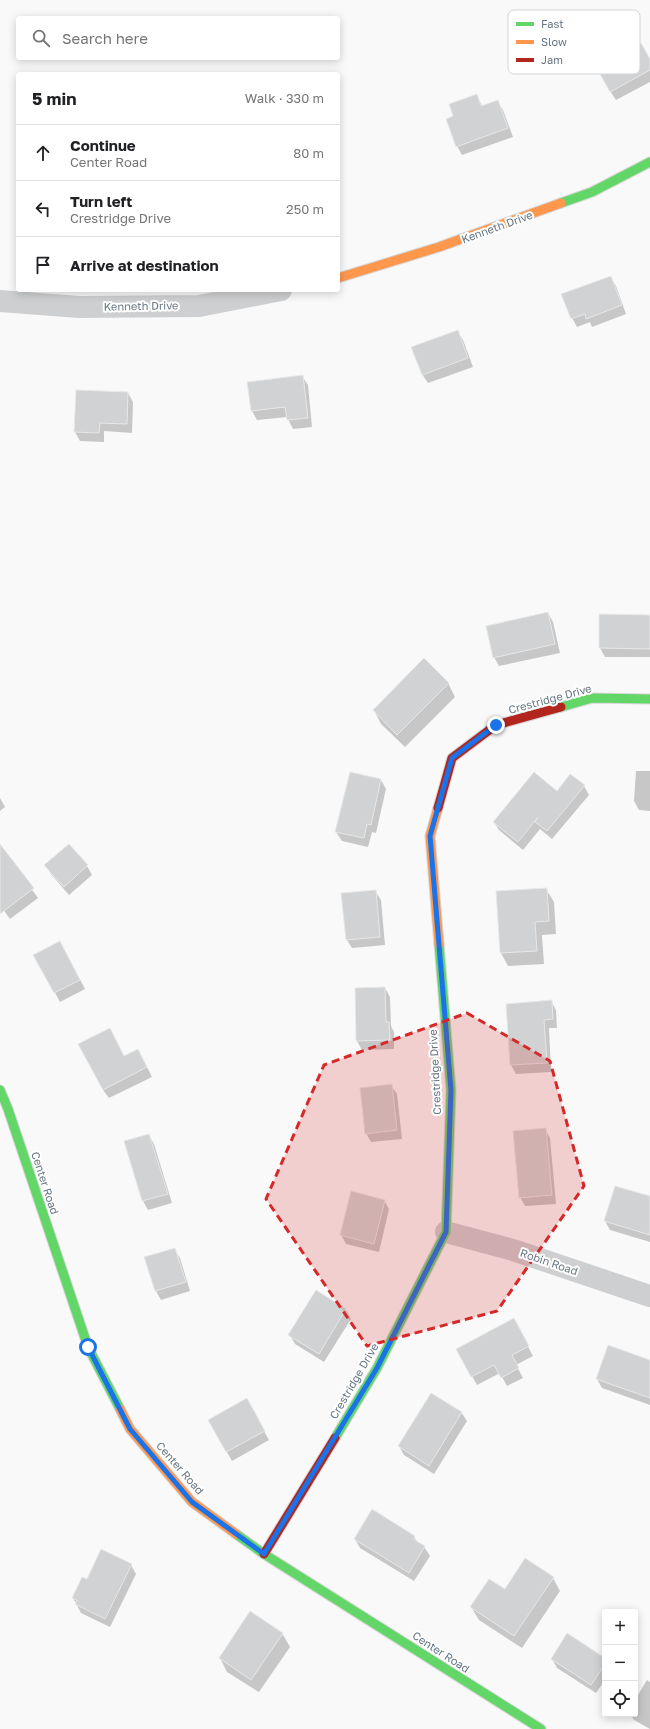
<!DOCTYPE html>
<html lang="en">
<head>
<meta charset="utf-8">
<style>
  body { margin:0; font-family:"Golos Text",sans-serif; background:#f2f2f2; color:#202124 }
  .controls { position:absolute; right:12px; bottom:12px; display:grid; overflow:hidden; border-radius:4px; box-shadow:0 2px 10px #0003 }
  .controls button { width:36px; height:36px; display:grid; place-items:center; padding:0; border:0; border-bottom:1px solid #e0e0e0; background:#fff; color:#202124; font:20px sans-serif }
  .stop { position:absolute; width:12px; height:12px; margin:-9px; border:3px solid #1a73e8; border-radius:50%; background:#fff }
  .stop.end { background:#1a73e8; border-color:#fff; box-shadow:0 1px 4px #0008 }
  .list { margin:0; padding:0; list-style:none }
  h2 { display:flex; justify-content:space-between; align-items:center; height:52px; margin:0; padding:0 16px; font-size:17px }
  h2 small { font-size:13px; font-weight:400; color:#757577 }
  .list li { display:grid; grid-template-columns:26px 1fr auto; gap:12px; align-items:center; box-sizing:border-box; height:56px; padding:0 16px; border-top:1px solid #e0e0e0 }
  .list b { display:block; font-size:15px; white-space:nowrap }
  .list p { margin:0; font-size:13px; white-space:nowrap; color:#757577 }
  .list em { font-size:13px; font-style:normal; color:#757577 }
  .icon { flex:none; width:22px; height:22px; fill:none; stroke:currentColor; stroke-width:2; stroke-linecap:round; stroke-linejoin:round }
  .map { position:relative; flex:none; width:650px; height:1729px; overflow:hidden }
  .search { position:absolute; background:#fff; box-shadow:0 2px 10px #0003; left:16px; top:16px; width:324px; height:44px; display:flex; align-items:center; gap:10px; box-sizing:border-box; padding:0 14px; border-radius:4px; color:#757577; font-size:15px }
  .panel { position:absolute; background:#fff; box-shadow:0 2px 10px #0003; left:16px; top:72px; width:324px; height:220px; border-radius:4px }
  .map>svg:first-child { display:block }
  .shadow { fill:#0003 }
  .building { fill:#d0d2d3; stroke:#e8e8e8 }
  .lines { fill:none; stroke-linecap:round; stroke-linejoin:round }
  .fast-casing { stroke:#d5d6d7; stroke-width:11 }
  .slow-casing { stroke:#d5d6d7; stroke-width:11 }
  .jam-casing { stroke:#d5d6d7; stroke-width:11 }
  .street { stroke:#cecfd0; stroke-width:22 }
  .fast { stroke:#63d668; stroke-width:9 }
  .slow { stroke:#ff974d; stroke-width:9 }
  .jam { stroke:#b3261e; stroke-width:9 }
  .route { stroke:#1a73e8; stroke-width:5 }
  .marked { fill:#d62828; fill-opacity:0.2; stroke:#d62828; stroke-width:3; stroke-dasharray:8 5; stroke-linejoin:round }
  .labels { text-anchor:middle; stroke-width:4; stroke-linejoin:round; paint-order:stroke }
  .street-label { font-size:11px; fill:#657683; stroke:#fff }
  .key { fill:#fff; stroke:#d1d6da; stroke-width:1 }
  .key-label { font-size:11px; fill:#657683 }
</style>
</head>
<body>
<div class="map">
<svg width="650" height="1729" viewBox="0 0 650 1729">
  <rect width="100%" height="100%" fill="#f9f9f9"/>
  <g class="shadow">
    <polygon points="614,59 650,60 650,82 616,100 610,91"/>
    <polygon points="476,95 483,107 498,102 503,110 513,137 462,155 457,146 455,117"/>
    <polygon points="610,277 616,286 626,314 592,327 590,322 577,327 572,318"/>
    <polygon points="457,331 463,340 473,367 428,383 422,374"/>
    <polygon points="302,376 308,385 312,427 293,429 287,417 257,420 252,411 248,383"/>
    <polygon points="128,393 133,402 132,433 104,431 104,442 80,441 75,432"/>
    <polygon points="548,613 553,622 560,653 499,666 494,657"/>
    <polygon points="650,616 650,657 605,657 600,648"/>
    <polygon points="448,683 455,697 405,747 381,724 374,710"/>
    <polygon points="636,771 650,771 650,811 639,810 634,801"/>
    <polygon points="381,780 386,789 376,833 372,832 368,847 342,841 336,832"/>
    <polygon points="584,786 589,795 552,839 540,829 523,850 499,830 494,822 558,793"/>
    <polygon points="0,798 5,807 0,811"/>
    <polygon points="0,845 38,898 10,919 0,905"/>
    <polygon points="69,845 87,866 92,875 69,895 51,874 46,865"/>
    <polygon points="546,889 554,902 556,934 542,935 544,964 508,966 501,953"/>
    <polygon points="375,891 381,900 385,945 352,948 347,940"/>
    <polygon points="65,951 85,989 60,1002 35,955"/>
    <polygon points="385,988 390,997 391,1026 394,1032 394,1049 362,1050 357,1041"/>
    <polygon points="551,1001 556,1010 557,1028 549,1028 551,1072 516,1074 511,1065 507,1005"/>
    <polygon points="124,1057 143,1059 152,1077 109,1098 103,1090"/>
    <polygon points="391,1085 397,1094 402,1139 371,1142 366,1133"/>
    <polygon points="545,1129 550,1138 556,1204 525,1206 520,1197"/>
    <polygon points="149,1135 154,1144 172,1203 148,1210 143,1201 125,1142"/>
    <polygon points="650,1197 650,1242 610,1230 605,1221"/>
    <polygon points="384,1200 389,1209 379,1252 346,1244 341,1235"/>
    <polygon points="174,1249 180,1258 190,1291 161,1300 156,1291 145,1257"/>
    <polygon points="317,1292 346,1310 351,1319 324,1362 295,1344 290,1335"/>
    <polygon points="518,1328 533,1356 516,1365 523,1378 507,1386 500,1373 477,1385 457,1349"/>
    <polygon points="650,1361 650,1405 602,1388 597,1379"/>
    <polygon points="246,1399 269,1440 232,1461 209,1420"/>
    <polygon points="461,1412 467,1421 434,1474 404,1455 399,1446"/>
    <polygon points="372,1511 414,1537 418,1543 424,1547 430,1556 414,1581 360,1548 355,1539"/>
    <polygon points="131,1565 136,1574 110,1627 81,1613 73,1598 87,1580"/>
    <polygon points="553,1578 560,1591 522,1648 479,1620 471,1607"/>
    <polygon points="282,1633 290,1647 259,1692 227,1672 220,1658"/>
    <polygon points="552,1659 605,1660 605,1680 596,1693 557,1668"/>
    <polygon points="647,1680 650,1682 650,1729 634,1720 630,1714 635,1714 635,1700"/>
  </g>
  <g class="building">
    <polygon points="641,43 650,59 650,70 610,92 590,56 608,46 614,57"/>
    <polygon points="477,94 481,106 498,100 508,128 456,147 446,119 453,116 449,104"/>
    <polygon points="611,276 622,305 586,319 585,314 571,319 561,294"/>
    <polygon points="458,330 468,358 422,375 411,347"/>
    <polygon points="303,375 308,418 287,420 285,407 251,411 247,382"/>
    <polygon points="76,390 128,392 127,424 100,423 99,433 74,432"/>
    <polygon points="548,612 555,644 493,658 486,626"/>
    <polygon points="599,614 650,615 650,649 599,648"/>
    <polygon points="424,658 449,683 397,735 373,710"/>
    <polygon points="350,772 381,779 371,825 367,824 364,838 335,832"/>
    <polygon points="534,772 557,791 570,774 585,785 547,831 535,822 538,817 518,842 493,822"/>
    <polygon points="0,844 34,888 0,914"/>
    <polygon points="69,844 88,865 64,887 44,865"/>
    <polygon points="547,888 549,921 535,922 537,951 500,953 496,891"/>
    <polygon points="376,890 380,937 346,940 341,893"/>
    <polygon points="60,941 80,980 54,993 33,955"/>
    <polygon points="385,987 386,1022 389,1022 390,1040 356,1041 355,988"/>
    <polygon points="552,1000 553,1019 544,1020 547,1063 510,1065 506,1004"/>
    <polygon points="110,1028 124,1056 138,1049 147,1067 103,1090 78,1044"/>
    <polygon points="392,1084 397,1130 365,1134 360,1088"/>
    <polygon points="546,1128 552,1195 519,1198 513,1131"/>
    <polygon points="149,1134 168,1194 142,1201 124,1141"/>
    <polygon points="615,1186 650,1196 650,1235 604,1221"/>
    <polygon points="351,1191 385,1200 374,1244 340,1235"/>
    <polygon points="175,1248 186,1282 155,1291 144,1257"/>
    <polygon points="316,1290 346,1309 319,1354 288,1335"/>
    <polygon points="514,1318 529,1346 512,1355 519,1368 501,1378 494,1365 471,1377 456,1349"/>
    <polygon points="608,1345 650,1360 650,1398 596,1379"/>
    <polygon points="431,1393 462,1412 429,1466 398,1446"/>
    <polygon points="247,1398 265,1431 226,1452 208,1420"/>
    <polygon points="372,1509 415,1536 413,1539 425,1546 409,1573 354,1539"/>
    <polygon points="101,1549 132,1564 105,1619 75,1604 77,1600 72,1598 82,1577 87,1579"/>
    <polygon points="525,1558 554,1577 514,1636 470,1607 489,1579 505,1589"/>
    <polygon points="250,1611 283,1633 251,1680 219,1658"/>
    <polygon points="567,1633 605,1658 605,1664 591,1685 551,1659"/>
  </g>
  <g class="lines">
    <defs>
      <g id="fast">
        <polyline points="561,203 592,192 650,162"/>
        <polyline points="561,707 592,698 650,699"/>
        <polyline points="0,1090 8,1109 88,1347 120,1409"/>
        <polyline points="335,1438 377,1368 446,1232 451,1090 439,944"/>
        <polyline points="236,1534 264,1554 541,1729"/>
      </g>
      <g id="slow">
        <polyline points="338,278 439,247 561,203"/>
        <polyline points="438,808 430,836 439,944"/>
        <polyline points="120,1409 130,1429 192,1502 236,1534"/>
      </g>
      <g id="jam">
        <polyline points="438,808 452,758 496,725 561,707"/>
        <polyline points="264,1554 335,1438"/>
      </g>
    </defs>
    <use href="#fast" class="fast-casing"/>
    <use href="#slow" class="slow-casing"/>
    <use href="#jam" class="jam-casing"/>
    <g class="street">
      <polyline points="0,301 79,307 199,306 281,290"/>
      <polyline points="446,1232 513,1250 650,1296"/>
    </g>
    <use href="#fast" class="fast"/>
    <use href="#slow" class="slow"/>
    <use href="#jam" class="jam"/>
  </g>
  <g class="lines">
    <polyline class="route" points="88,1347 130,1429 192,1502 264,1554 377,1368 446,1232 451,1090 430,836 452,758 496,725"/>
  </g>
  <path class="marked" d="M467 1013 550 1061 584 1186 497 1311 367 1346 266 1199 324 1065Z"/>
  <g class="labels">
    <g class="street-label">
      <text transform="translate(497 227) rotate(-20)" y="4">Kenneth Drive</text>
      <text transform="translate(141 306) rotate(-1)" y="4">Kenneth Drive</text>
      <text transform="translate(550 699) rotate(-15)" y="4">Crestridge Drive</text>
      <text transform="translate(435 1072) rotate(-93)" y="4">Crestridge Drive</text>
      <text transform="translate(45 1183) rotate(72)" y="4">Center Road</text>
      <text transform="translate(549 1262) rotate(19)" y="4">Robin Road</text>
      <text transform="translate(354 1381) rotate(-60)" y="4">Crestridge Drive</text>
      <text transform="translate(180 1468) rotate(49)" y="4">Center Road</text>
      <text transform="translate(441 1652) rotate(33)" y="4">Center Road</text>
    </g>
  </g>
  <rect x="508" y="10" width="132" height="64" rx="6" class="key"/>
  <rect x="516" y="22" width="18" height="4" fill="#63d668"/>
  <rect x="516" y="40" width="18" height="4" fill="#ff974d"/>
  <rect x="516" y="58" width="18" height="4" fill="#b3261e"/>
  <g class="key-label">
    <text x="541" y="28">Fast</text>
    <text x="541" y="46">Slow</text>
    <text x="541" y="64">Jam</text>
  </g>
</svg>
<div class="controls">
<button>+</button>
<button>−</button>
<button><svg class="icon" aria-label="locate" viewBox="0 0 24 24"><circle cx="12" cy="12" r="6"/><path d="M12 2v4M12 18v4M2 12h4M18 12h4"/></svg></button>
</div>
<div class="stop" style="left:88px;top:1347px"></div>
<div class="stop end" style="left:496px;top:725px"></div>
<div class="search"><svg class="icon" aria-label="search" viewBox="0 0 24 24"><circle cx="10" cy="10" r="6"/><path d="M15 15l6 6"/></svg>Search here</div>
<section class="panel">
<h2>5 min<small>Walk · 330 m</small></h2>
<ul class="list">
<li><svg class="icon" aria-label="ahead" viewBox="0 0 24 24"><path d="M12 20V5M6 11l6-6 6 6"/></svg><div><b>Continue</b><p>Center Road</p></div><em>80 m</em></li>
<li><svg class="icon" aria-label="left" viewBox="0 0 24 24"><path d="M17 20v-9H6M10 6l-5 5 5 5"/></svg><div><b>Turn left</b><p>Crestridge Drive</p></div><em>250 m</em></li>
<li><svg class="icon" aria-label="arrive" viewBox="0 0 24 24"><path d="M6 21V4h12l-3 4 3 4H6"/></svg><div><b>Arrive at destination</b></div></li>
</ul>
</section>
</div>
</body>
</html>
